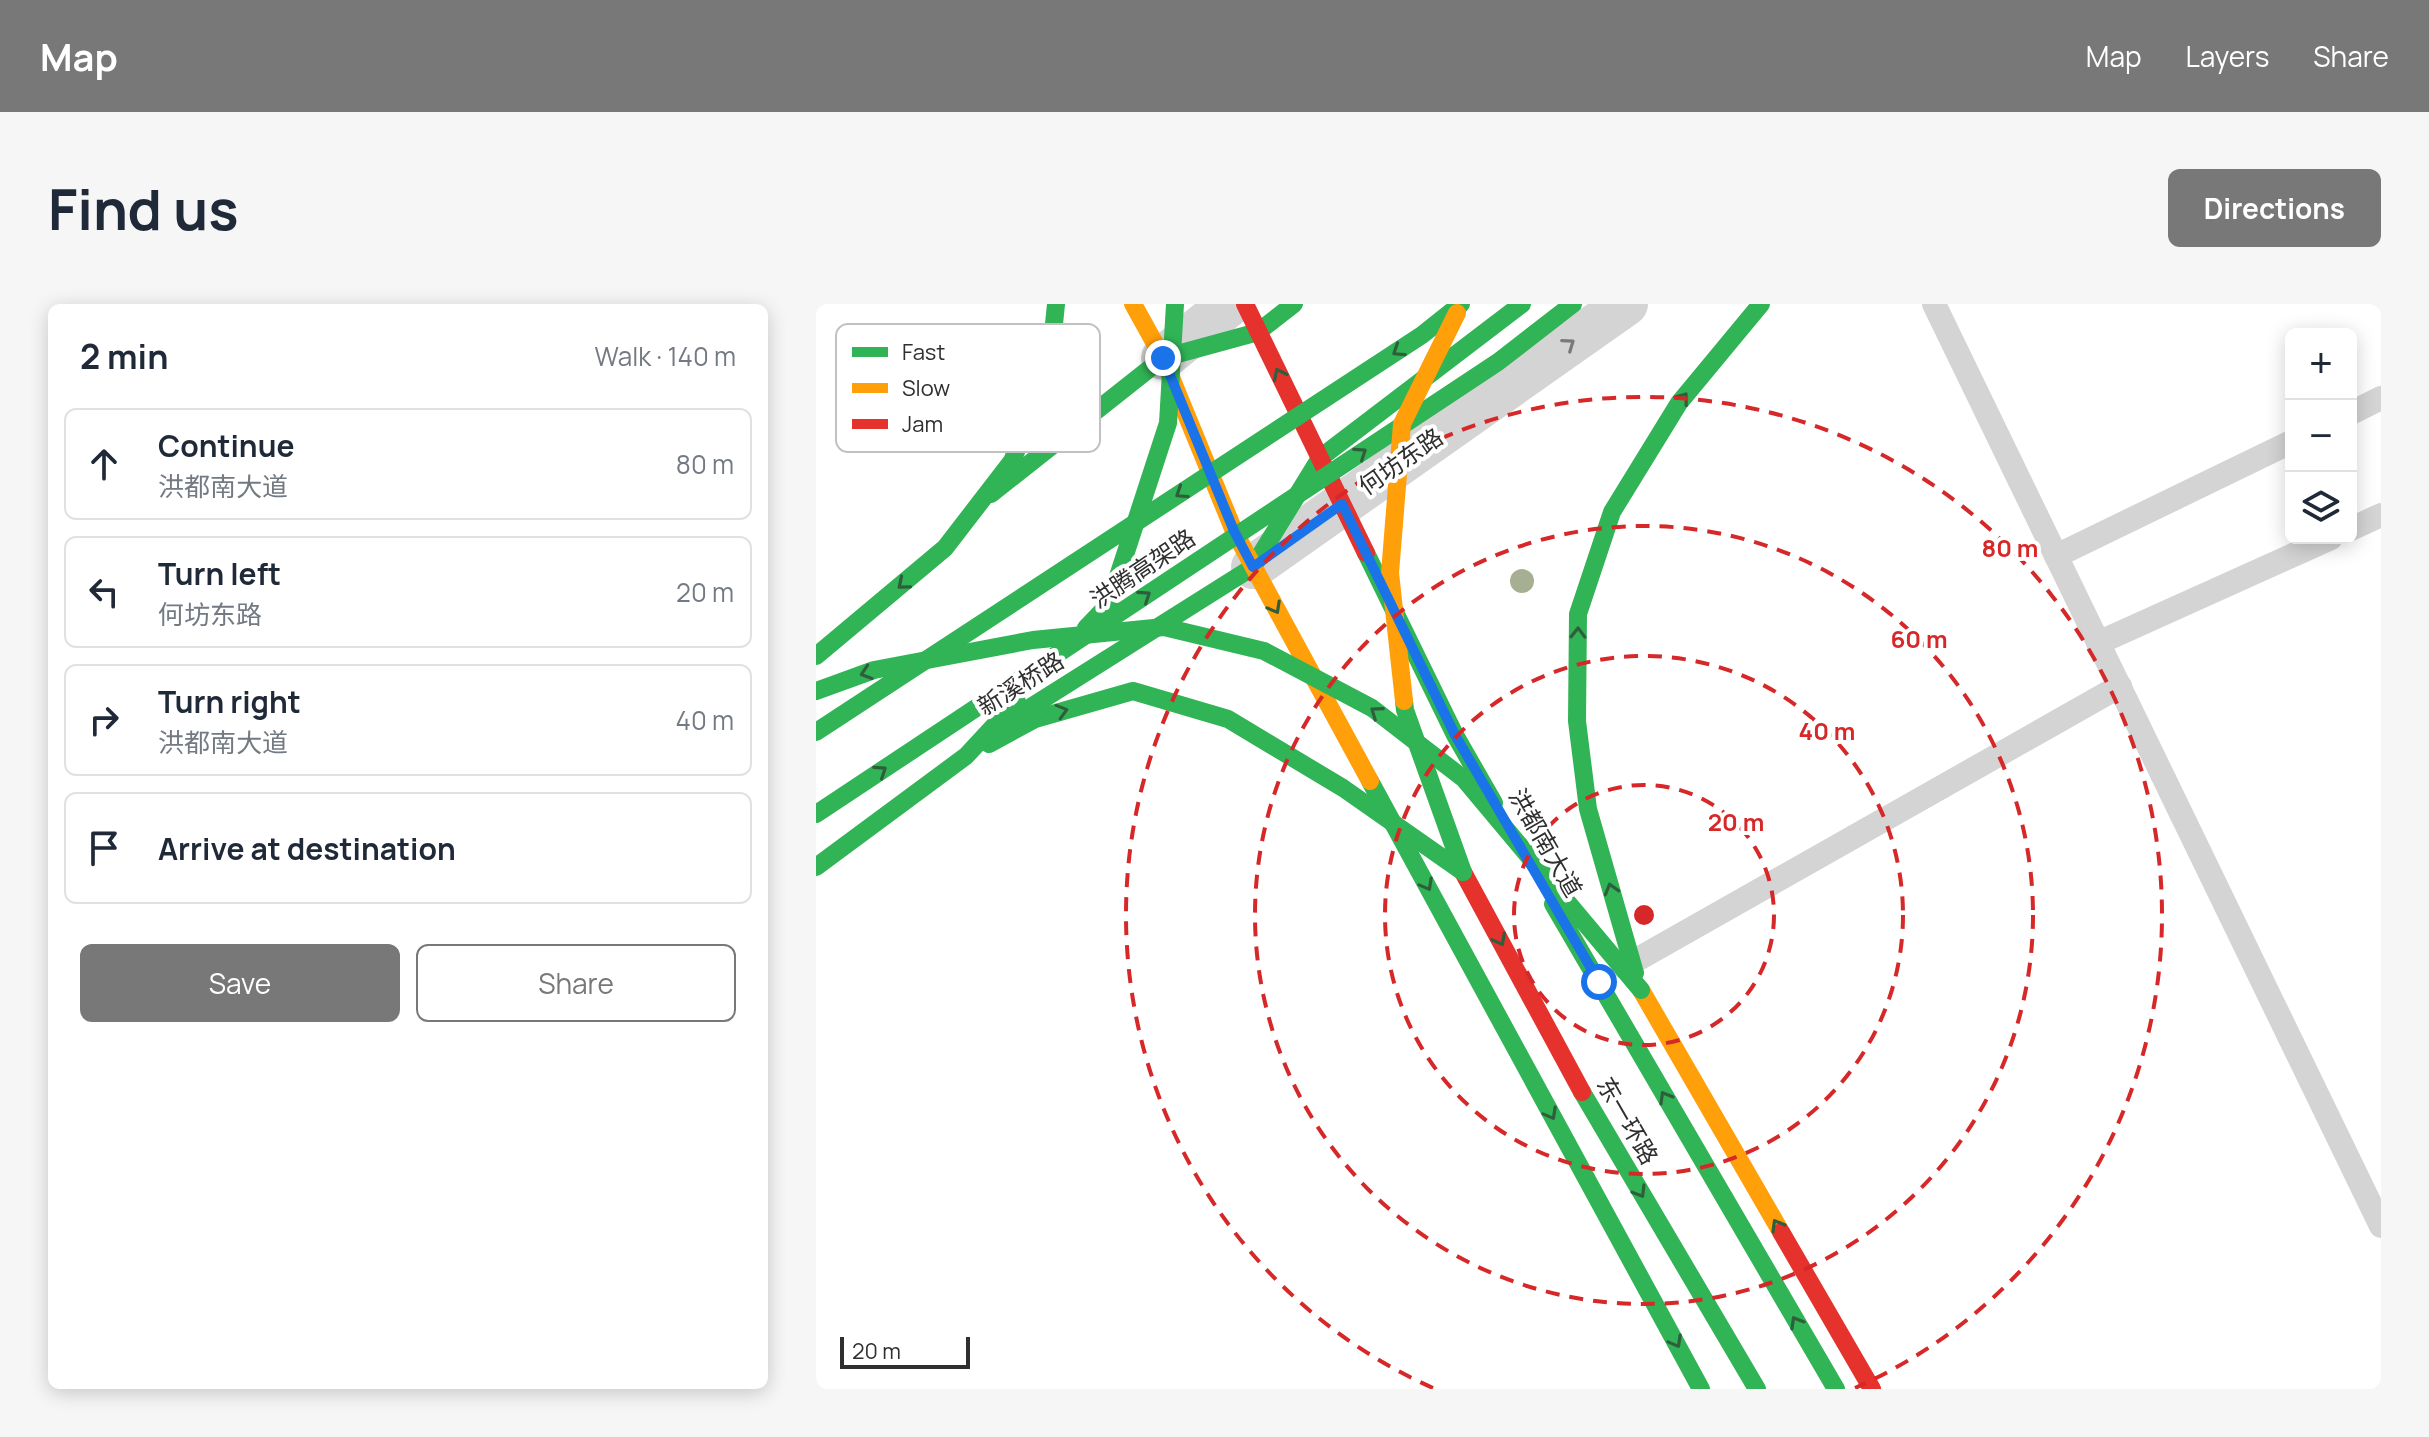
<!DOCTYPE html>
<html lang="en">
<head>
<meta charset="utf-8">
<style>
  body { margin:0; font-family:Manrope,"Noto Sans SC",sans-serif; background:#f6f6f7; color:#1f2937 }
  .controls { position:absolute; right:24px; top:24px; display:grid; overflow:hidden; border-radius:12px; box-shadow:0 4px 20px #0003 }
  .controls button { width:72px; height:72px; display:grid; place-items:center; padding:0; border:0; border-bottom:2px solid #e0e1e3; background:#fff; color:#1f2937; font:40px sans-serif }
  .scale { position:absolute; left:24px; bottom:20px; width:130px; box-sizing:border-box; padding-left:8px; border:4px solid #2f2f2f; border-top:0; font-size:22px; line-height:28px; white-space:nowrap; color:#2f2f2f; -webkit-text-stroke:6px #fff; paint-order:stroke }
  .stop { position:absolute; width:24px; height:24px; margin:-18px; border:6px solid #1a73e8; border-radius:50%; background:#fff }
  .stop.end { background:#1a73e8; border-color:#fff; box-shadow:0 2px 8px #0008 }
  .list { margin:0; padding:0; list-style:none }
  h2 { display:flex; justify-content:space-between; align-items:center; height:104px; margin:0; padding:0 32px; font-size:34px }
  h2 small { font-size:26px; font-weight:400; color:#747a83 }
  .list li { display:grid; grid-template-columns:52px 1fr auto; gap:24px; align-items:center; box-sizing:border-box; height:112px; margin:0 16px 16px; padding:0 16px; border:2px solid #e0e1e3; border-radius:12px }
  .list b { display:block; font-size:30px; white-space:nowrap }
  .list p { margin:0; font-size:26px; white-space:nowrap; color:#747a83 }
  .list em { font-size:26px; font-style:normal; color:#747a83 }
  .actions { display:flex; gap:16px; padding:24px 32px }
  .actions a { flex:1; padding:18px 0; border:2px solid #787878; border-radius:12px; text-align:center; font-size:28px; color:#787878 }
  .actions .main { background:#787878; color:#fff }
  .icon { flex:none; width:44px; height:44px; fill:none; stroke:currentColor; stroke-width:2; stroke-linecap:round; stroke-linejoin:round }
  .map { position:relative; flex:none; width:1565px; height:1085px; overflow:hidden; border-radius:12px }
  header { display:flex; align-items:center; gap:48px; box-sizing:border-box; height:112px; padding:0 40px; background:#787878; color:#fff }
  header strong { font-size:38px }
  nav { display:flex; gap:44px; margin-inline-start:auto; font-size:28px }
  .intro { display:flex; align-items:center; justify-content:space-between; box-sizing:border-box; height:192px; padding:0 48px }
  h1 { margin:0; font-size:56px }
  .button { padding:20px 36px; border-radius:12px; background:#787878; color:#fff; font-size:28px; font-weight:700 }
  main { display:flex; gap:48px; padding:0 48px }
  aside { flex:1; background:#fff; border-radius:12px; box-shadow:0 4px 20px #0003 }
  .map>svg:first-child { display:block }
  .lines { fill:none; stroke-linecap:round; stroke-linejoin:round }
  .lane { stroke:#d4d4d4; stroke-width:24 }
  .street { stroke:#d4d4d4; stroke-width:44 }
  .fast { stroke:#30b455; stroke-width:18 }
  .slow { stroke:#ff9f0a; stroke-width:18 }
  .jam { stroke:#e5322d; stroke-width:18 }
  .fast-bridge { stroke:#30b455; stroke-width:18 }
  .slow-bridge { stroke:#ff9f0a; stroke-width:18 }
  .tree { fill:#a7af93 }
  .oneway { stroke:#797979 }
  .oneway2 { stroke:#2f5e3c }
  .route { stroke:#1a73e8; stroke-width:10 }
  .ring { fill:none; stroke:#d62828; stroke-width:4; stroke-dasharray:14 10 }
  .labels { text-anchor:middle; stroke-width:8; stroke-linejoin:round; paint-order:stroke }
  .street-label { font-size:24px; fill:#2f2f2f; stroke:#fff }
  .key { fill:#fff; stroke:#c1c1c1; stroke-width:2 }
  .key-label { font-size:22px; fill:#2f2f2f }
  .centre { fill:#d62828; stroke:#fff; stroke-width:4 }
  .ring-label { font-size:24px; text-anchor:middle; font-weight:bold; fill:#d62828; stroke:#fff; stroke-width:8; stroke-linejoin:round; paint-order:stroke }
</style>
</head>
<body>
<header>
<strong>Map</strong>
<nav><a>Map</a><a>Layers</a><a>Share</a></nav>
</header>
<div class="intro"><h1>Find us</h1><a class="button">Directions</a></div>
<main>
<aside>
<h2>2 min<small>Walk · 140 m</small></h2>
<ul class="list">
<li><svg class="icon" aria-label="ahead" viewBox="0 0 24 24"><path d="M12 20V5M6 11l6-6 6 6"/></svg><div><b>Continue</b><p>洪都南大道</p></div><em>80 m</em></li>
<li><svg class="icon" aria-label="left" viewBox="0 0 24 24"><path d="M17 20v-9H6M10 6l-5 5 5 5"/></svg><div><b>Turn left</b><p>何坊东路</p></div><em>20 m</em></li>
<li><svg class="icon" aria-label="right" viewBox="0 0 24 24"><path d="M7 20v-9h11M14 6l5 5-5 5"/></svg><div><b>Turn right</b><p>洪都南大道</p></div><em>40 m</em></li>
<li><svg class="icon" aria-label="arrive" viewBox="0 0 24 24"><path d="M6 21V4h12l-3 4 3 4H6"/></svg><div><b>Arrive at destination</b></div></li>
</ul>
<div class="actions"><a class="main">Save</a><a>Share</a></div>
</aside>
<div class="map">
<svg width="1565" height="1085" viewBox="0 0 1565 1085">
  <rect width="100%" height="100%" fill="#fff"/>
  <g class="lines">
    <g class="lane">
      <polyline points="1118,0 1565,922"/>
      <polyline points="1535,109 1565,94"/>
      <polyline points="1535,225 1565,211"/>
      <polyline points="1240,252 1475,138"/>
      <polyline points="1282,339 1515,234"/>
      <polyline points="808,663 1304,382"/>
    </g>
    <g class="street">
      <polyline points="347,54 414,0"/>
      <polyline points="437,263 810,0"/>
    </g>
    <g class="fast">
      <polyline points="175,190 347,54 442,28 478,0"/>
      <polyline points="550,249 639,431 678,499"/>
      <polyline points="191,418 437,263 504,154 706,0"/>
      <polyline points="554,477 885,1085"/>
      <polyline points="737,600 1020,1085"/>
      <polyline points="766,788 941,1085"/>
    </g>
    <g class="slow">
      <polyline points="317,0 347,54 418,227 554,477"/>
      <polyline points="825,686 965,928"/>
    </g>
    <g class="jam">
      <polyline points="429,0 550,249"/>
      <polyline points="647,568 766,788"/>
      <polyline points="965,928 1056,1085"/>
    </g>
    <g class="fast-bridge">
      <polyline points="270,324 293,300 352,119 359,0"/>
      <polyline points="0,352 129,244 196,157 233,70 240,0"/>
      <polyline points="0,387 58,366 217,336 348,323 448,347 556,404 648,475 825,686"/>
      <polyline points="588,397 589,406 647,568"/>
      <polyline points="0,428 606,31 645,0"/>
      <polyline points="173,440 219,415 317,387 412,415 527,484 647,568"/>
      <polyline points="0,510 682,58 757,0"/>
      <polyline points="0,563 150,452 201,397"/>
      <polyline points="819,669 772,505 761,417 762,310 796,208 863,99 945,0"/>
    </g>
    <polyline class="slow-bridge" points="588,397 574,269 586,120 641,9"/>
  </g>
  <circle class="tree" cx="706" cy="277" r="12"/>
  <defs><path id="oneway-chevron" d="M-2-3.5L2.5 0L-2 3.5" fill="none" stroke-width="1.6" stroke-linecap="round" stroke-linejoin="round" transform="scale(2)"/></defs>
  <use class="oneway" href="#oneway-chevron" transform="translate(753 40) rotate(-35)"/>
  <g class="oneway2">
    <use href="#oneway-chevron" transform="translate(582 47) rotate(147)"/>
    <use href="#oneway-chevron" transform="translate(463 70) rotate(-116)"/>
    <use href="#oneway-chevron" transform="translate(867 94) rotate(-53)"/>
    <use href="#oneway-chevron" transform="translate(545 149) rotate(-34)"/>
    <use href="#oneway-chevron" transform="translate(365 189) rotate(147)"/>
    <use href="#oneway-chevron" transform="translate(87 280) rotate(140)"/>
    <use href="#oneway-chevron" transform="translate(329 292) rotate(-34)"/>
    <use href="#oneway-chevron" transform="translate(459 304) rotate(61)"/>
    <use href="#oneway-chevron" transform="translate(762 329) rotate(-89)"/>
    <use href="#oneway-chevron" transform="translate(50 369) rotate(162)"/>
    <use href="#oneway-chevron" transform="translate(246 407) rotate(-16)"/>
    <use href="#oneway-chevron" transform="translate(560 408) rotate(-145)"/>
    <use href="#oneway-chevron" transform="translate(65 467) rotate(-34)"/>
    <use href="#oneway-chevron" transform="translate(611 581) rotate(61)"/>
    <use href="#oneway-chevron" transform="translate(795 585) rotate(-106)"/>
    <use href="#oneway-chevron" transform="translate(684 636) rotate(62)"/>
    <use href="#oneway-chevron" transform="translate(849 793) rotate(-120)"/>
    <use href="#oneway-chevron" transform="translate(735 810) rotate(61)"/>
    <use href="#oneway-chevron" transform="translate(824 888) rotate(59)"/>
    <use href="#oneway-chevron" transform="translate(961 921) rotate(-120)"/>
    <use href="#oneway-chevron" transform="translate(980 1018) rotate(-120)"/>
    <use href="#oneway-chevron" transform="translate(860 1038) rotate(61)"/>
  </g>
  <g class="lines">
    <polyline class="route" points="347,54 418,227 437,263 526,200 639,431 783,678"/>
  </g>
  <g class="ring">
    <circle cx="828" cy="611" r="130"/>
    <circle cx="828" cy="611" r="259"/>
    <circle cx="828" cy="611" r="389"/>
    <path d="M617 1084A518 518 0 1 1 1039 1084"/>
  </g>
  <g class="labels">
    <g class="street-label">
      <text transform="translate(585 158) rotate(-35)" y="8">何坊东路</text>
      <text transform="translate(327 265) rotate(-34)" y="8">洪腾高架路</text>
      <text transform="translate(205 380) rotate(-32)" y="8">新溪桥路</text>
      <text transform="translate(729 539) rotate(60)" y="8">洪都南大道</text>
      <text transform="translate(811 817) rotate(60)" y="8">东一环路</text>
    </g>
  </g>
  <rect x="20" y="20" width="264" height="128" rx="12" class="key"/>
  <rect x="36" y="43" width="36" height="10" fill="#30b455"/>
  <rect x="36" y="79" width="36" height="10" fill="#ff9f0a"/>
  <rect x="36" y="115" width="36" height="10" fill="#e5322d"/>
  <g class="key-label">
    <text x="86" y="56">Fast</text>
    <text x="86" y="92">Slow</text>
    <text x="86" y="128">Jam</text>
  </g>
  <circle cx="828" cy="611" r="12" class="centre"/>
  <g class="ring-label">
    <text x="1194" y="253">80 m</text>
    <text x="1103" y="344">60 m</text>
    <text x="1011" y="436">40 m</text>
    <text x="920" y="527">20 m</text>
  </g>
</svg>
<div class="controls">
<button>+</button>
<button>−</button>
<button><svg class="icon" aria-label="layers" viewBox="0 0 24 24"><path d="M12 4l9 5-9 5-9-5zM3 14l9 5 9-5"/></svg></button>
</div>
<div class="scale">20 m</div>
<div class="stop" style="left:783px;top:678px"></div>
<div class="stop end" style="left:347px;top:54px"></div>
</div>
</main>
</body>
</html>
